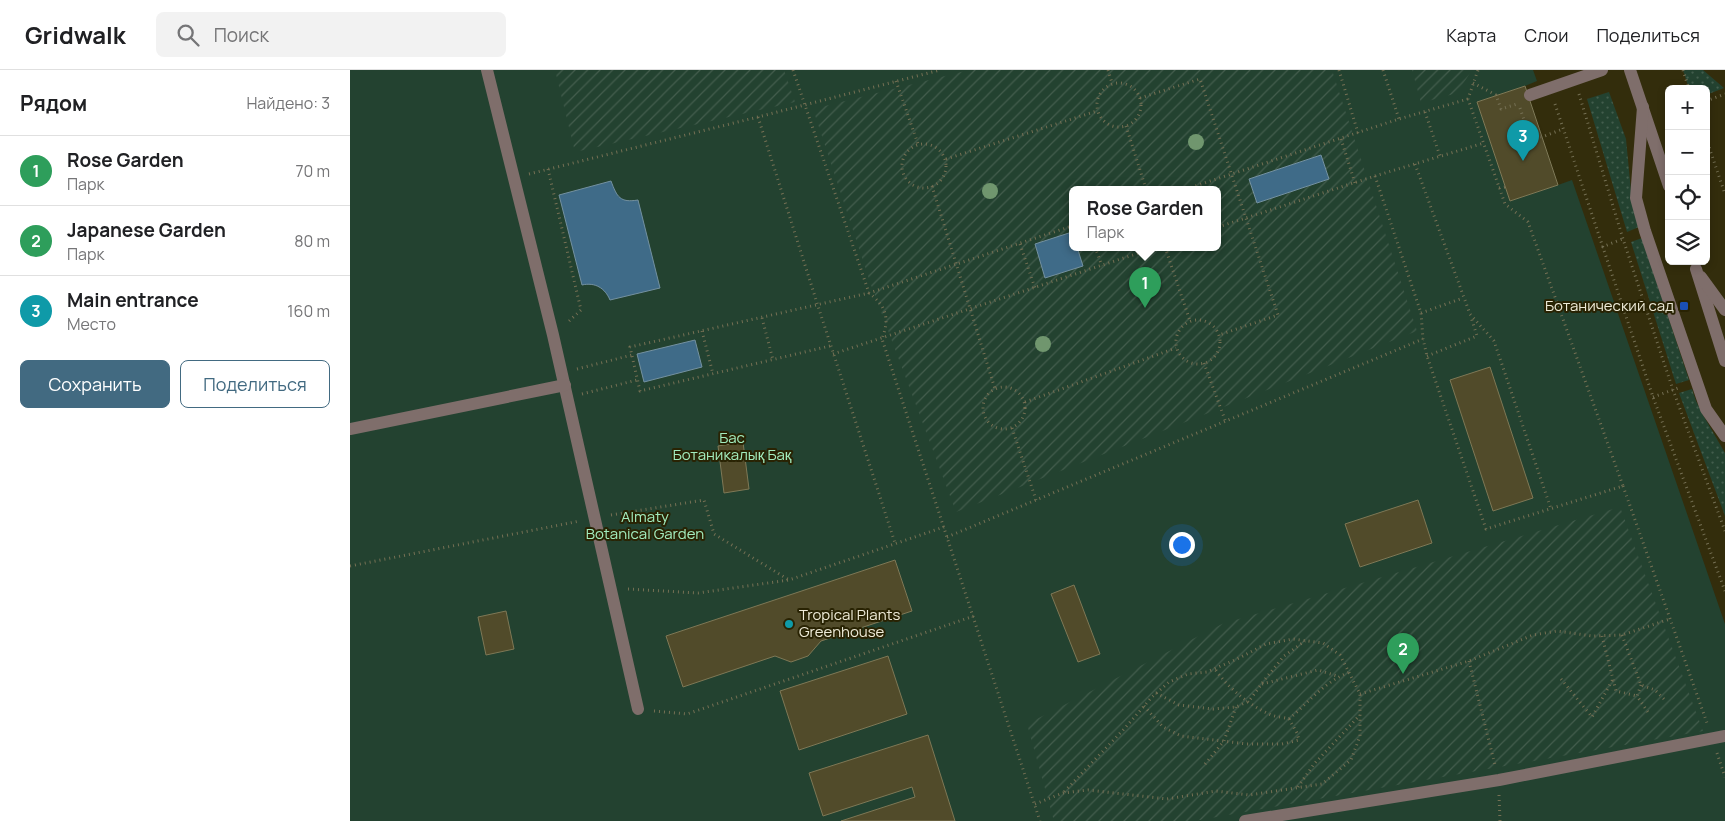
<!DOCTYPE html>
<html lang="ru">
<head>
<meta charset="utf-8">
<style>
  body { margin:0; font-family:Manrope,sans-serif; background:#f2f2f2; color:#202124 }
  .controls { position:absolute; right:15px; top:15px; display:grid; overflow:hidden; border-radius:8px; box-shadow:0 2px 8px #0003 }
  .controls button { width:45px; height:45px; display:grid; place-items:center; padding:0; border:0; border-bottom:1px solid #e0e0e0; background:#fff; color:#202124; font:25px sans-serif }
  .you { position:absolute; left:831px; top:474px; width:18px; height:18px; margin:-12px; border:4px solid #fff; border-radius:50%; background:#1a73e8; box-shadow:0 0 0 8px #1a73e833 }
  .badge { display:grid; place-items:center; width:32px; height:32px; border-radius:50%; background:#426a81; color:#fff; font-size:16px; font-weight:700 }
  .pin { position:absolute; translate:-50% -41px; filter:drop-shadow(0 1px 2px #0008) }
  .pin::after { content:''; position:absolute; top:26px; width:18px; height:15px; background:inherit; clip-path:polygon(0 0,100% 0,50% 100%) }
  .popup { position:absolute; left:719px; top:116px; width:152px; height:65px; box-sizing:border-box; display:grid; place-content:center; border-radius:8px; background:#fff; filter:drop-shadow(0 1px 4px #0005); font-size:16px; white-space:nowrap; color:#757577 }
  .popup b { font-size:19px; color:#202124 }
  .popup::after { content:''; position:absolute; left:50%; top:100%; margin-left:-10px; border:10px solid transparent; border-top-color:#fff }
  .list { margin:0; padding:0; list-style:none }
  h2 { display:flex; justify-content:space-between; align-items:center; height:65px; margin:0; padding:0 20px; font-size:21px }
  h2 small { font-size:16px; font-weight:400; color:#757577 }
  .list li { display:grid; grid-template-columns:32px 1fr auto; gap:15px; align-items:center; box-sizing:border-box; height:70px; padding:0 20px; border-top:1px solid #e0e0e0 }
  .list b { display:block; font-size:19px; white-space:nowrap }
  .list p { margin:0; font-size:16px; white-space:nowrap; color:#757577 }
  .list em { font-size:16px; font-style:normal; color:#757577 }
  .actions { display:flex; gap:10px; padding:15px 20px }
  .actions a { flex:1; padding:11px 0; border:1px solid #426a81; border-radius:8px; text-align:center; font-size:18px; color:#426a81 }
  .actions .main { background:#426a81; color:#fff }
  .icon { flex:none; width:28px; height:28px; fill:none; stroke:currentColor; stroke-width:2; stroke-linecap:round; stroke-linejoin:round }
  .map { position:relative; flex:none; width:1375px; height:751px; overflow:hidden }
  header { display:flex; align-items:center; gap:30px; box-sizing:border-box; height:70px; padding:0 25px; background:#fff; border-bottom:1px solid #e0e0e0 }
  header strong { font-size:24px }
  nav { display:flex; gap:28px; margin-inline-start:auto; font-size:18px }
  .search { width:350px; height:45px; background:#f2f2f2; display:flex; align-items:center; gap:12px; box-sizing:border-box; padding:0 18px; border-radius:8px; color:#757577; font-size:19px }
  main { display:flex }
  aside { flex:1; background:#fff }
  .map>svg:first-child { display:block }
  .grass { fill:url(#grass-dots) }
  .park { fill:#234230; fill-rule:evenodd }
  .garden { fill:url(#garden-furrows); fill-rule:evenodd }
  .water { fill:#3f6b88; stroke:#7491a0 }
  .building { fill:#514b2a; stroke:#7e7856 }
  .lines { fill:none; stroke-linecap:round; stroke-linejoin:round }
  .path { stroke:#757054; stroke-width:3; stroke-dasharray:1 4; stroke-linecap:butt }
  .minor { stroke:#7f6e6b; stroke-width:12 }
  .tree { fill:#70966e }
  .transit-dot { fill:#1a4fb4; stroke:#292303; stroke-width:2 }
  .culture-dot { fill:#0f9aa8; stroke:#292303; stroke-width:2 }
  .labels { text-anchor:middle; stroke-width:4; stroke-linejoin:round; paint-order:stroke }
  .poi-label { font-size:15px; fill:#eeebd8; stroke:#292303; text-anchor:end }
  .park-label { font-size:15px; fill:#a2ecbe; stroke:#292303 }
</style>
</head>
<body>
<header>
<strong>Gridwalk</strong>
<div class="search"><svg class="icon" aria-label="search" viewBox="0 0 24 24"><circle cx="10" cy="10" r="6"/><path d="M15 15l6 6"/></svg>Поиск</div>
<nav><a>Карта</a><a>Слои</a><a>Поделиться</a></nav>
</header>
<main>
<aside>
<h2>Рядом<small>Найдено: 3</small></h2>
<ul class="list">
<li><span class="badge" style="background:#2e9e5b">1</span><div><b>Rose Garden</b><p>Парк</p></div><em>70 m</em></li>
<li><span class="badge" style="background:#2e9e5b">2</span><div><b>Japanese Garden</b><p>Парк</p></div><em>80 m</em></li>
<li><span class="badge" style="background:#0f9aa8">3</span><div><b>Main entrance</b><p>Место</p></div><em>160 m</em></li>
</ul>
<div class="actions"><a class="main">Сохранить</a><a>Поделиться</a></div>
</aside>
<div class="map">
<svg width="1375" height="751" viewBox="0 0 1375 751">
  <defs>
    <pattern id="grass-dots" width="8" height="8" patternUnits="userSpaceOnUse" patternTransform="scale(1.25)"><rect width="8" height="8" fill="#234230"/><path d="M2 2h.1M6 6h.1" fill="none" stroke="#435d4d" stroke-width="1.8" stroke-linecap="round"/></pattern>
    <pattern id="garden-furrows" width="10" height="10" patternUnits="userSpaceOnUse" patternTransform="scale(1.25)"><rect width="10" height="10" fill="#234230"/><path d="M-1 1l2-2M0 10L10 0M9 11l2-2" fill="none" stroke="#435d4d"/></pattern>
  </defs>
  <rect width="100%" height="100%" fill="#332d0c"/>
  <g class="grass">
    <polygon points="1333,0 1353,0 1374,18 1356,25 1356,19 1339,19"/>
    <polygon points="1259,22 1276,69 1281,121 1289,157 1277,162 1237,29"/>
    <polygon points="1292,168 1339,310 1326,314 1281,172"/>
    <polygon points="1342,319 1346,331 1353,345 1375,383 1375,446 1329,323"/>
  </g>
  <path class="park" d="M0 0H1183L1187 11 1175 16 1208 115 1222 110 1375 554V751H0ZM722 119H868V177H722Z"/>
  <g class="garden">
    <polygon points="205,0 434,0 445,32 225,82"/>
    <path d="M619 0H982L1067 261 606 442 521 215 463 39ZM722 119H868V177H722Z"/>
    <polygon points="1062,0 1122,0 1107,23 1071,33"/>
    <polygon points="1270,437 1353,661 844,751 704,751 677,654 872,554"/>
  </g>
  <g class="water">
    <polygon points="971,85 979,109 907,133 899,109"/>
    <path d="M261 111C267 127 270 133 288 130L310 218 260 230C255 218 245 212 232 215L209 125Z"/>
    <polygon points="722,162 722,177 727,177 733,196 695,208 685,174"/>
    <polygon points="345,270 352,297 294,312 287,284"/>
  </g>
  <g class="building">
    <polygon points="1175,16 1208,115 1160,131 1127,32"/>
    <polygon points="1140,297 1183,428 1143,441 1100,310"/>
    <polygon points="393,372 399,419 374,423 368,376"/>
    <polygon points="1068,430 1082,473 1010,497 995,454"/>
    <polygon points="545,490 562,541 471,571 458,586 441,592 425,586 333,617 316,566"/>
    <polygon points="724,515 750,584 728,592 701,524"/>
    <polygon points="156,541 164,579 136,585 128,547"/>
    <polygon points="538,586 557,644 449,680 430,621"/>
    <polygon points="578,665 605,751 491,751 565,727 562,717 473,746 459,703"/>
  </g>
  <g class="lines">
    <g class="path">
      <path d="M443 0 519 223C536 236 540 248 532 269L690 751"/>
      <polyline points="758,0 762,13"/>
      <polyline points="989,0 1008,63"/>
      <polyline points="1033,0 1049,49"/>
      <polyline points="1333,0 1339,19"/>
      <polyline points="546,11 568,74"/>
      <circle cx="769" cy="35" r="22"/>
      <polyline points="1123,13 1146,25 1151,39 1167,34"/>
      <polyline points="1229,24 1273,169 1323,320 1375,461"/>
      <polyline points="790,28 850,9 928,245 869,265"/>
      <polyline points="1356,31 1375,24"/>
      <polyline points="1205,34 1303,327 1375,521"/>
      <polyline points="1170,38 1179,65 1192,67 1213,59"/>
      <polyline points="1075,42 1090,86"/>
      <polyline points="408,47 468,236 545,473"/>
      <polyline points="776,56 796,119"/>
      <polyline points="1356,68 1375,124"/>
      <polyline points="991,69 1005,113"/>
      <circle cx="574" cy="96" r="22"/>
      <polyline points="596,89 747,41"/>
      <polyline points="1065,94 1120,244 1144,271 1201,439"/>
      <polyline points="198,99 231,240 217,253"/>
      <polyline points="179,104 408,47 590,0"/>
      <polyline points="1025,106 1071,243 1073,269 1077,286 1136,459 1273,416 1178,152 1155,134 1118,29 1128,0"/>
      <polyline points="582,116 645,319"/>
      <polyline points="1149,118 1155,117"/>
      <polyline points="836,119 1049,49 1118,29"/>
      <polyline points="868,157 1025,106 1134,73"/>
      <polyline points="670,174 685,218"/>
      <polyline points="745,177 752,196"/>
      <polyline points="815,177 840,251"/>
      <polyline points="1252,177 1275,168"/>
      <polyline points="1071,243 1113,228"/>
      <polyline points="412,248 423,290"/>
      <circle cx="848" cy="272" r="22"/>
      <polyline points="352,261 363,304"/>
      <polyline points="480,276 290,321 280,277 519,223 722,156"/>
      <polyline points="483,284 807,177"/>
      <polyline points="1077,286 1127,266 1121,247"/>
      <polyline points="854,293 875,350"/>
      <polyline points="227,299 282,285"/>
      <circle cx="654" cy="338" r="21"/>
      <polyline points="232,324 287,310"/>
      <polyline points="1303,327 1331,317"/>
      <polyline points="675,332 826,278"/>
      <polyline points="662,358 686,430"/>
      <polyline points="1273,416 1357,653"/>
      <polyline points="261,445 354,430 364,464 439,510"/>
      <polyline points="597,467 1073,269"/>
      <polyline points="0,496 230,451"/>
      <polyline points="278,519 348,523 439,510 594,457"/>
      <polyline points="1272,565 1291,615 1305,620 1315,630"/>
      <polyline points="1252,566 1266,621 1287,626"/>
      <polyline points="1119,591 1145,695"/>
      <polyline points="1211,609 1242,647 1263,609"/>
      <polyline points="912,614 968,600 987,606"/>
      <polyline points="1291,615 1287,626 1300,645"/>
      <polyline points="806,623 829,635 863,639 886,637 899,631 916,608 934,586 955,571"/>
      <polyline points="1010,624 1119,591 1183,565 1207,561 1242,566 1272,565 1320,549"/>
      <path d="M794 636 813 657 831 666 897 674H932L949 670 947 663 939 649C933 647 925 647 919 644 899 635 877 617 865 599"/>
      <polyline points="304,641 337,644 624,546"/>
      <path d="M939 649C959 632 975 611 1000 602"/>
      <polyline points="1367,683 1375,707"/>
      <polyline points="855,694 874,671 886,637"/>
      <polyline points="948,717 964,694 1010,645"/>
      <polyline points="1149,725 1150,751"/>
      <polyline points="685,734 713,723 738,720 817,729 866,721 899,725 972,714 1001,690 1010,666 1010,624 990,585 973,573 943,569 916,574 887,589 857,602 838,604 819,612 802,627 774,659 713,723"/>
    </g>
    <g class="minor">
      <polyline points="137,0 203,265 288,639"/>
      <polyline points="1280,0 1319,116"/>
      <polyline points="1180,25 1252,0"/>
      <polyline points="1293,37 1286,128 1295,161 1356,339 1375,366"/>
      <polyline points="1346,199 1375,291"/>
      <polyline points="1351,207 1375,240"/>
      <polyline points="0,359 215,315"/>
      <polyline points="895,751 1149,710 1375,666"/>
    </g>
  </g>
  <g class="tree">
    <circle cx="846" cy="72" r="8"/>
    <circle cx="640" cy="121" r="8"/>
    <circle cx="693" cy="274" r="8"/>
  </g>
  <rect class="transit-dot" x="1329" y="231" width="10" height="10" rx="2.5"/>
  <circle class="culture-dot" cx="439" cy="554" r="5"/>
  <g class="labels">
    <g class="poi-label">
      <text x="1324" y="241">Ботанический сад</text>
      <text x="449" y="550" text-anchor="start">Tropical Plants<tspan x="449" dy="17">Greenhouse</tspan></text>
    </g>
    <g class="park-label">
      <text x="382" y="373">Бас<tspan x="382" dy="17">Ботаникалық Бақ</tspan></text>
      <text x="295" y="452">Almaty<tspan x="295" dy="17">Botanical Garden</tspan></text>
    </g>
  </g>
</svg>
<div class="controls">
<button>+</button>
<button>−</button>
<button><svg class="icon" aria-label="locate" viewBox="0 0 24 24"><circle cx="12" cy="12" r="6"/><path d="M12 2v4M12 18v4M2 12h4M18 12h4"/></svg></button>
<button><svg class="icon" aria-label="layers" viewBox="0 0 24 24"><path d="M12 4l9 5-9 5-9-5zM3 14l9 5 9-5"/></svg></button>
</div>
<div class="you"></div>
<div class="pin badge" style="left:795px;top:238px;background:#2e9e5b">1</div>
<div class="popup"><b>Rose Garden</b>Парк</div>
<div class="pin badge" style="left:1053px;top:604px;background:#2e9e5b">2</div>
<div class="pin badge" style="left:1173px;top:91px;background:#0f9aa8">3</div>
</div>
</main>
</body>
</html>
